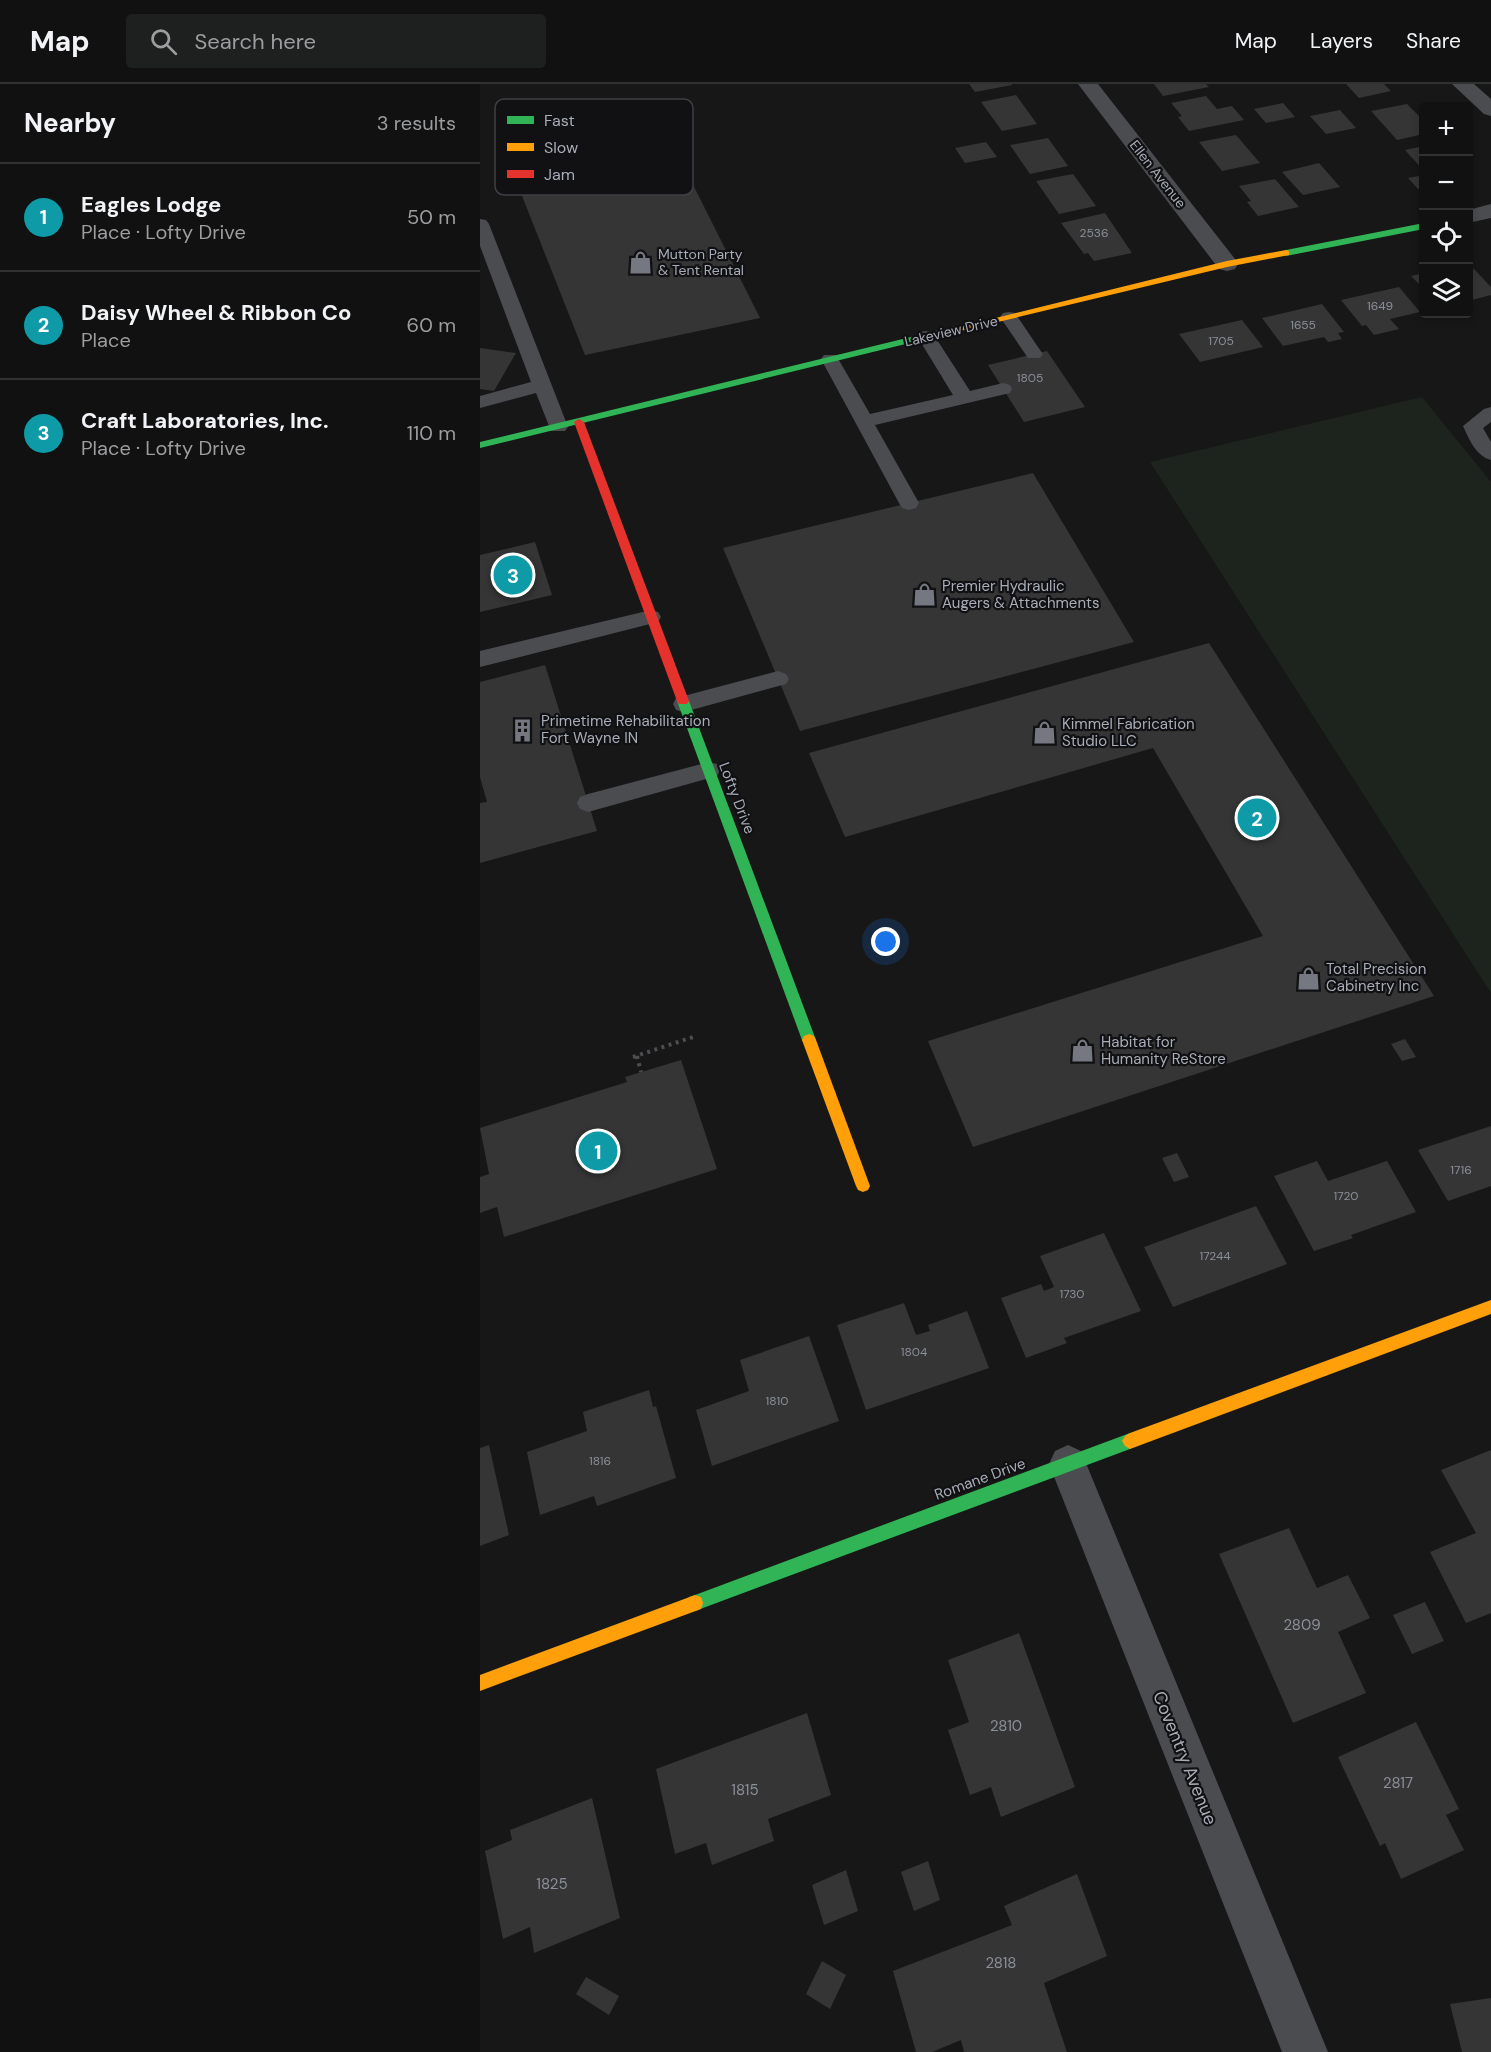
<!DOCTYPE html>
<html lang="en">
<head>
<meta charset="utf-8">
<style>
  body { margin:0; font-family:"DM Sans",sans-serif; background:#1e1f1f; color:#f1f3f6 }
  .controls { position:absolute; right:18px; top:18px; display:grid; overflow:hidden; border-radius:6px; box-shadow:0 3px 9px #0003 }
  .controls button { width:54px; height:54px; display:grid; place-items:center; padding:0; border:0; border-bottom:2px solid #303131; background:#111; color:#f1f3f6; font:30px sans-serif }
  .you { position:absolute; left:406px; top:858px; width:21px; height:21px; margin:-15px; border:4px solid #fff; border-radius:50%; background:#1a73e8; box-shadow:0 0 0 9px #1a73e833 }
  .badge { display:grid; place-items:center; width:39px; height:39px; border-radius:50%; background:#7c3aed; color:#fff; font-size:20px; font-weight:700 }
  .pin { position:absolute; translate:-50% -50%; border:3px solid #fff; box-shadow:0 2px 6px #0006 }
  .list { margin:0; padding:0; list-style:none }
  h2 { display:flex; justify-content:space-between; align-items:center; height:78px; margin:0; padding:0 24px; font-size:26px }
  h2 small { font-size:20px; font-weight:400; color:#9c9d9f }
  .list li { display:grid; grid-template-columns:39px 1fr auto; gap:18px; align-items:center; box-sizing:border-box; height:108px; padding:0 24px; border-top:2px solid #303131 }
  .list b { display:block; font-size:22px; white-space:nowrap }
  .list p { margin:0; font-size:20px; white-space:nowrap; color:#9c9d9f }
  .list em { font-size:20px; font-style:normal; color:#9c9d9f }
  .icon { flex:none; width:33px; height:33px; fill:none; stroke:currentColor; stroke-width:2; stroke-linecap:round; stroke-linejoin:round }
  .map { position:relative; flex:none; width:1011px; height:1968px; overflow:hidden }
  header { display:flex; align-items:center; gap:36px; box-sizing:border-box; height:84px; padding:0 30px; background:#111; border-bottom:2px solid #303131 }
  header strong { font-size:28px }
  nav { display:flex; gap:33px; margin-inline-start:auto; font-size:21px }
  .search { width:420px; height:54px; background:#1e1f1f; display:flex; align-items:center; gap:15px; box-sizing:border-box; padding:0 21px; border-radius:6px; color:#9c9d9f; font-size:22px }
  main { display:flex }
  aside { flex:1; background:#111 }
  .map>svg:first-child { display:block }
  .green { fill:#1d241e }
  .building { fill:#353536 }
  .lines { fill:none; stroke-linecap:round; stroke-linejoin:round }
  .path { stroke:#4d4e52; stroke-width:4; stroke-dasharray:3 4.5; stroke-linecap:butt }
  .lane { fill:#4b4c50; fill-rule:evenodd }
  .street { fill:#4b4c50; fill-rule:evenodd }
  .fast { fill:#30b455; fill-rule:evenodd }
  .slow { fill:#ff9f0a; fill-rule:evenodd }
  .jam { fill:#e5322d; fill-rule:evenodd }
  .labels { text-anchor:middle; stroke-width:4.5; stroke-linejoin:round; paint-order:stroke }
  .number-label { font-size:12px; fill:#8b8f98 }
  .far-street-label { font-size:14px; fill:#a8adb8; stroke:#111113 }
  .far-poi-label { font-size:14px; fill:#a8adb8; stroke:#111113; text-anchor:start }
  .poi-label { font-size:15px; fill:#a8adb8; stroke:#111113; text-anchor:start }
  .street-label { font-size:15px; fill:#a8adb8; stroke:#111113 }
  .near-number-label { font-size:15px; fill:#8b8f98 }
  .near-street-label { font-size:18px; fill:#a8adb8; stroke:#111113 }
  .key { fill:#111113; stroke:#3e4045; stroke-width:1.5 }
  .key-label { font-size:16px; fill:#a8adb8 }
</style>
</head>
<body>
<header>
<strong>Map</strong>
<div class="search"><svg class="icon" aria-label="search" viewBox="0 0 24 24"><circle cx="10" cy="10" r="6"/><path d="M15 15l6 6"/></svg>Search here</div>
<nav><a>Map</a><a>Layers</a><a>Share</a></nav>
</header>
<main>
<aside>
<h2>Nearby<small>3 results</small></h2>
<ul class="list">
<li><span class="badge" style="background:#0f9aa8">1</span><div><b>Eagles Lodge</b><p>Place · Lofty Drive</p></div><em>50 m</em></li>
<li><span class="badge" style="background:#0f9aa8">2</span><div><b>Daisy Wheel &amp; Ribbon Co</b><p>Place</p></div><em>60 m</em></li>
<li><span class="badge" style="background:#0f9aa8">3</span><div><b>Craft Laboratories, Inc.</b><p>Place · Lofty Drive</p></div><em>110 m</em></li>
</ul>
</aside>
<div class="map">
<svg width="1011" height="1968" viewBox="0 0 1011 1968">
  <rect width="100%" height="100%" fill="#171717"/>
  <polygon class="green" points="942,313 1011,398 1011,909 670,378"/>
  <g class="building">
    <polygon points="489,0 532,0 532,1 495,8"/>
    <polygon points="674,0 726,0 729,3 683,12"/>
    <polygon points="866,0 904,0 911,7 879,14"/>
    <polygon points="536,11 557,40 522,47 501,18"/>
    <polygon points="726,12 737,25 752,22 764,36 709,47 698,33 702,32 691,19"/>
    <polygon points="803,19 815,33 786,39 774,25"/>
    <polygon points="927,20 944,37 944,50 917,56 891,27"/>
    <polygon points="860,26 876,44 846,50 830,32"/>
    <polygon points="756,51 780,79 742,87 719,58"/>
    <polygon points="189,53 280,234 105,271 31,84"/>
    <polygon points="568,54 588,82 550,90 530,61"/>
    <polygon points="506,58 517,73 485,79 475,64"/>
    <polygon points="944,62 944,87 925,66"/>
    <polygon points="839,79 860,103 823,111 802,88"/>
    <polygon points="593,90 616,122 579,130 556,97"/>
    <polygon points="944,91 944,104 938,105 928,94"/>
    <polygon points="795,95 819,123 778,132 767,118 771,117 759,102"/>
    <polygon points="625,129 652,169 614,177 608,169 604,170 581,139"/>
    <polygon points="993,184 1011,203 1011,211 988,217 988,185"/>
    <polygon points="944,189 944,205 931,192"/>
    <polygon points="919,203 940,228 910,235 919,245 894,251 886,241 882,242 861,216"/>
    <polygon points="842,220 864,248 858,249 862,255 848,258 844,253 803,262 782,234"/>
    <polygon points="762,236 783,263 720,278 699,250"/>
    <polygon points="0,264 36,269 14,307 0,305"/>
    <polygon points="567,267 605,323 544,338 508,281"/>
    <polygon points="553,389 654,558 320,647 243,464"/>
    <polygon points="55,458 72,511 0,528 0,471"/>
    <polygon points="729,559 954,912 493,1063 448,957 783,852 673,664 365,753 329,669"/>
    <polygon points="65,581 117,747 0,779 0,719 7,718 0,693 0,598"/>
    <polygon points="925,955 936,973 922,977 911,960"/>
    <polygon points="201,976 237,1085 24,1153 17,1123 0,1129 0,1093 9,1090 0,1044 147,998 145,993"/>
    <polygon points="1011,1042 1011,1102 968,1117 938,1066"/>
    <polygon points="697,1069 709,1093 694,1098 682,1074"/>
    <polygon points="837,1077 848,1097 907,1077 936,1128 871,1151 873,1154 834,1167 794,1092"/>
    <polygon points="776,1122 807,1180 693,1223 664,1163"/>
    <polygon points="624,1149 661,1227 584,1254 587,1259 546,1274 521,1214 561,1200 564,1207 574,1203 560,1172"/>
    <polygon points="424,1219 436,1251 450,1247 448,1241 487,1227 509,1284 386,1326 357,1241"/>
    <polygon points="329,1252 359,1337 232,1382 216,1326 269,1307 260,1276"/>
    <polygon points="169,1306 173,1323 176,1322 196,1394 117,1422 114,1412 60,1431 47,1368 107,1347 103,1328"/>
    <polygon points="9,1361 29,1451 0,1462 0,1364"/>
    <polygon points="1011,1366 1011,1529 986,1539 950,1468 996,1449 961,1386"/>
    <polygon points="809,1444 837,1504 868,1491 890,1534 858,1548 886,1609 813,1639 739,1470"/>
    <polygon points="945,1518 964,1557 932,1570 913,1531"/>
    <polygon points="539,1549 595,1703 521,1733 511,1703 490,1711 468,1646 489,1638 468,1576"/>
    <polygon points="327,1629 351,1711 288,1735 294,1757 232,1781 226,1759 195,1770 176,1685"/>
    <polygon points="936,1638 979,1725 966,1731 984,1766 921,1795 905,1759 900,1762 858,1673"/>
    <polygon points="112,1714 140,1834 54,1869 50,1843 23,1855 5,1767 32,1756 30,1746"/>
    <polygon points="448,1777 460,1816 434,1827 421,1788"/>
    <polygon points="366,1786 378,1827 344,1841 332,1801"/>
    <polygon points="597,1790 627,1872 564,1899 587,1968 484,1968 481,1956 452,1968 436,1968 413,1887 532,1841 524,1822"/>
    <polygon points="342,1877 366,1891 350,1925 326,1910"/>
    <polygon points="106,1893 139,1912 129,1931 96,1910"/>
    <polygon points="1011,1914 1011,1968 982,1968 970,1920"/>
  </g>
  <g class="lines">
    <g class="path">
      <polyline points="157,972 161,988"/>
      <polyline points="153,973 213,953"/>
    </g>
    <g class="lane">
      <polygon points="0,135 6,136 9,140 88,343 85,347 71,347 56,309 0,324 0,312 51,298 0,162"/>
      <polygon points="529,228 535,229 560,266 563,270 560,274 548,274 520,233 523,229"/>
      <polygon points="446,247 452,248 490,307 523,299 530,301 532,305 530,309 395,341 439,419 436,424 429,426 422,424 419,419 341,275 344,271 356,271 390,330 473,311 437,252 440,248"/>
      <path d="M1011 323V338L1003 344 1011 358V376C996 372 989 355 983 342L1004 325Z"/>
      <polygon points="171,526 178,528 181,533 178,538 0,583 0,567"/>
      <polygon points="298,587 306,590 309,595 306,600 204,628 196,626 193,620 196,614"/>
      <polygon points="229,678 237,680 240,686 237,692 108,728 100,725 97,719 100,713 108,710"/>
    </g>
    <g class="street">
      <polygon points="598,0 618,0 755,175 758,180 755,185 747,187 739,185"/>
      <polygon points="972,0 994,0 1011,15 1011,32 1004,30"/>
      <polygon points="1011,120 1011,134 988,139 988,126"/>
      <polygon points="588,1361 601,1367 848,1968 802,1968 569,1380 575,1367"/>
    </g>
    <g class="fast">
      <polygon points="944,139 944,145 806,172 801,169 806,166"/>
      <polygon points="476,242 481,245 479,247 0,364 0,358"/>
      <polygon points="203,613 209,617 336,956 334,960 324,960 322,956 197,617"/>
      <polygon points="650,1349 655,1352 658,1357 655,1362 650,1365 215,1527 209,1525 207,1519 209,1513 215,1511"/>
    </g>
    <g class="slow">
      <polygon points="806,166 809,167 809,171 747,183 476,248 471,245 747,177"/>
      <polygon points="329,950 334,952 336,956 390,1102 388,1106 383,1108 378,1106 376,1102 322,956 324,952"/>
      <polygon points="1011,1216 1011,1230 650,1365 645,1362 642,1357 645,1352 650,1349"/>
      <polygon points="215,1511 221,1513 223,1519 221,1525 0,1607 0,1591"/>
    </g>
    <polygon class="jam" points="99,335 104,338 209,617 207,620 199,620 197,617 94,338"/>
  </g>
  <defs>
    <symbol id="shop-bare" viewBox="-9 -9 18 18"><path d="M-5-2.5h2.3a2.7 3.5 0 0 1 5.4 0H5L5.5 6h-11ZM-1.5-2.5h3a1.5 2.3 0 0 0-3 0Z" fill="#757880" stroke="#111113" stroke-width="2.5" paint-order="stroke"/></symbol>
    <symbol id="building-bare" viewBox="-9 -9 18 18"><path d="M-4-6H4V6H1V3H-1V6H-4ZM-2.5-4.3h1.7v1.8h-1.7ZM.8-4.3h1.7v1.8H.8ZM-2.5-1h1.7V.8h-1.7ZM.8-1h1.7V.8H.8Z" fill="#757880" stroke="#111113" stroke-width="2.5" paint-order="stroke"/></symbol>
  </defs>
  <g fill-rule="evenodd">
    <use href="#shop-bare" x="144" y="162" width="33" height="33"/>
    <use href="#shop-bare" x="428" y="494" width="33" height="33"/>
    <use href="#building-bare" x="26" y="630" width="33" height="33"/>
    <use href="#shop-bare" x="548" y="632" width="33" height="33"/>
    <use href="#shop-bare" x="812" y="878" width="33" height="33"/>
    <use href="#shop-bare" x="586" y="950" width="33" height="33"/>
  </g>
  <g class="labels">
    <g class="number-label">
      <text x="614" y="153">2536</text>
      <text x="900" y="226">1649</text>
      <text x="823" y="245">1655</text>
      <text x="741" y="261">1705</text>
      <text x="550" y="298">1805</text>
      <text x="981" y="1090">1716</text>
      <text x="866" y="1116">1720</text>
      <text x="735" y="1176">17244</text>
      <text x="592" y="1214">1730</text>
      <text x="434" y="1272">1804</text>
      <text x="297" y="1321">1810</text>
      <text x="120" y="1381">1816</text>
    </g>
    <g class="far-street-label">
      <text transform="translate(678 90) rotate(52)" y="5">Ellen Avenue</text>
      <text transform="translate(471 247) rotate(-13)" y="5">Lakeview Drive</text>
    </g>
    <g class="far-poi-label">
      <text x="178" y="175">Mutton Party<tspan x="178" dy="16">&amp; Tent Rental</tspan></text>
    </g>
    <g class="poi-label">
      <text x="462" y="507">Premier Hydraulic<tspan x="462" dy="17">Augers &amp; Attachments</tspan></text>
      <text x="61" y="642">Primetime Rehabilitation<tspan x="61" dy="17">Fort Wayne IN</tspan></text>
      <text x="582" y="645">Kimmel Fabrication<tspan x="582" dy="17">Studio LLC</tspan></text>
      <text x="846" y="890">Total Precision<tspan x="846" dy="17">Cabinetry Inc</tspan></text>
      <text x="621" y="963">Habitat for<tspan x="621" dy="17">Humanity ReStore</tspan></text>
    </g>
    <g class="street-label">
      <text transform="translate(257 714) rotate(69)" y="5">Lofty Drive</text>
      <text transform="translate(500 1395) rotate(-20)" y="5">Romane Drive</text>
    </g>
    <g class="near-number-label">
      <text x="822" y="1546">2809</text>
      <text x="526" y="1647">2810</text>
      <text x="918" y="1704">2817</text>
      <text x="265" y="1711">1815</text>
      <text x="72" y="1805">1825</text>
      <text x="521" y="1884">2818</text>
    </g>
    <g class="near-street-label">
      <text transform="translate(705 1674) rotate(68)" y="6">Coventry Avenue</text>
    </g>
  </g>
  <rect x="15" y="15" width="198" height="96" rx="9" class="key"/>
  <rect x="27" y="32" width="27" height="8" fill="#30b455"/>
  <rect x="27" y="59" width="27" height="8" fill="#ff9f0a"/>
  <rect x="27" y="86" width="27" height="8" fill="#e5322d"/>
  <g class="key-label">
    <text x="64" y="42">Fast</text>
    <text x="64" y="69">Slow</text>
    <text x="64" y="96">Jam</text>
  </g>
</svg>
<div class="controls">
<button>+</button>
<button>−</button>
<button><svg class="icon" aria-label="locate" viewBox="0 0 24 24"><circle cx="12" cy="12" r="6"/><path d="M12 2v4M12 18v4M2 12h4M18 12h4"/></svg></button>
<button><svg class="icon" aria-label="layers" viewBox="0 0 24 24"><path d="M12 4l9 5-9 5-9-5zM3 14l9 5 9-5"/></svg></button>
</div>
<div class="you"></div>
<div class="pin badge" style="left:118px;top:1067px;background:#0f9aa8">1</div>
<div class="pin badge" style="left:777px;top:734px;background:#0f9aa8">2</div>
<div class="pin badge" style="left:33px;top:491px;background:#0f9aa8">3</div>
</div>
</main>
</body>
</html>
